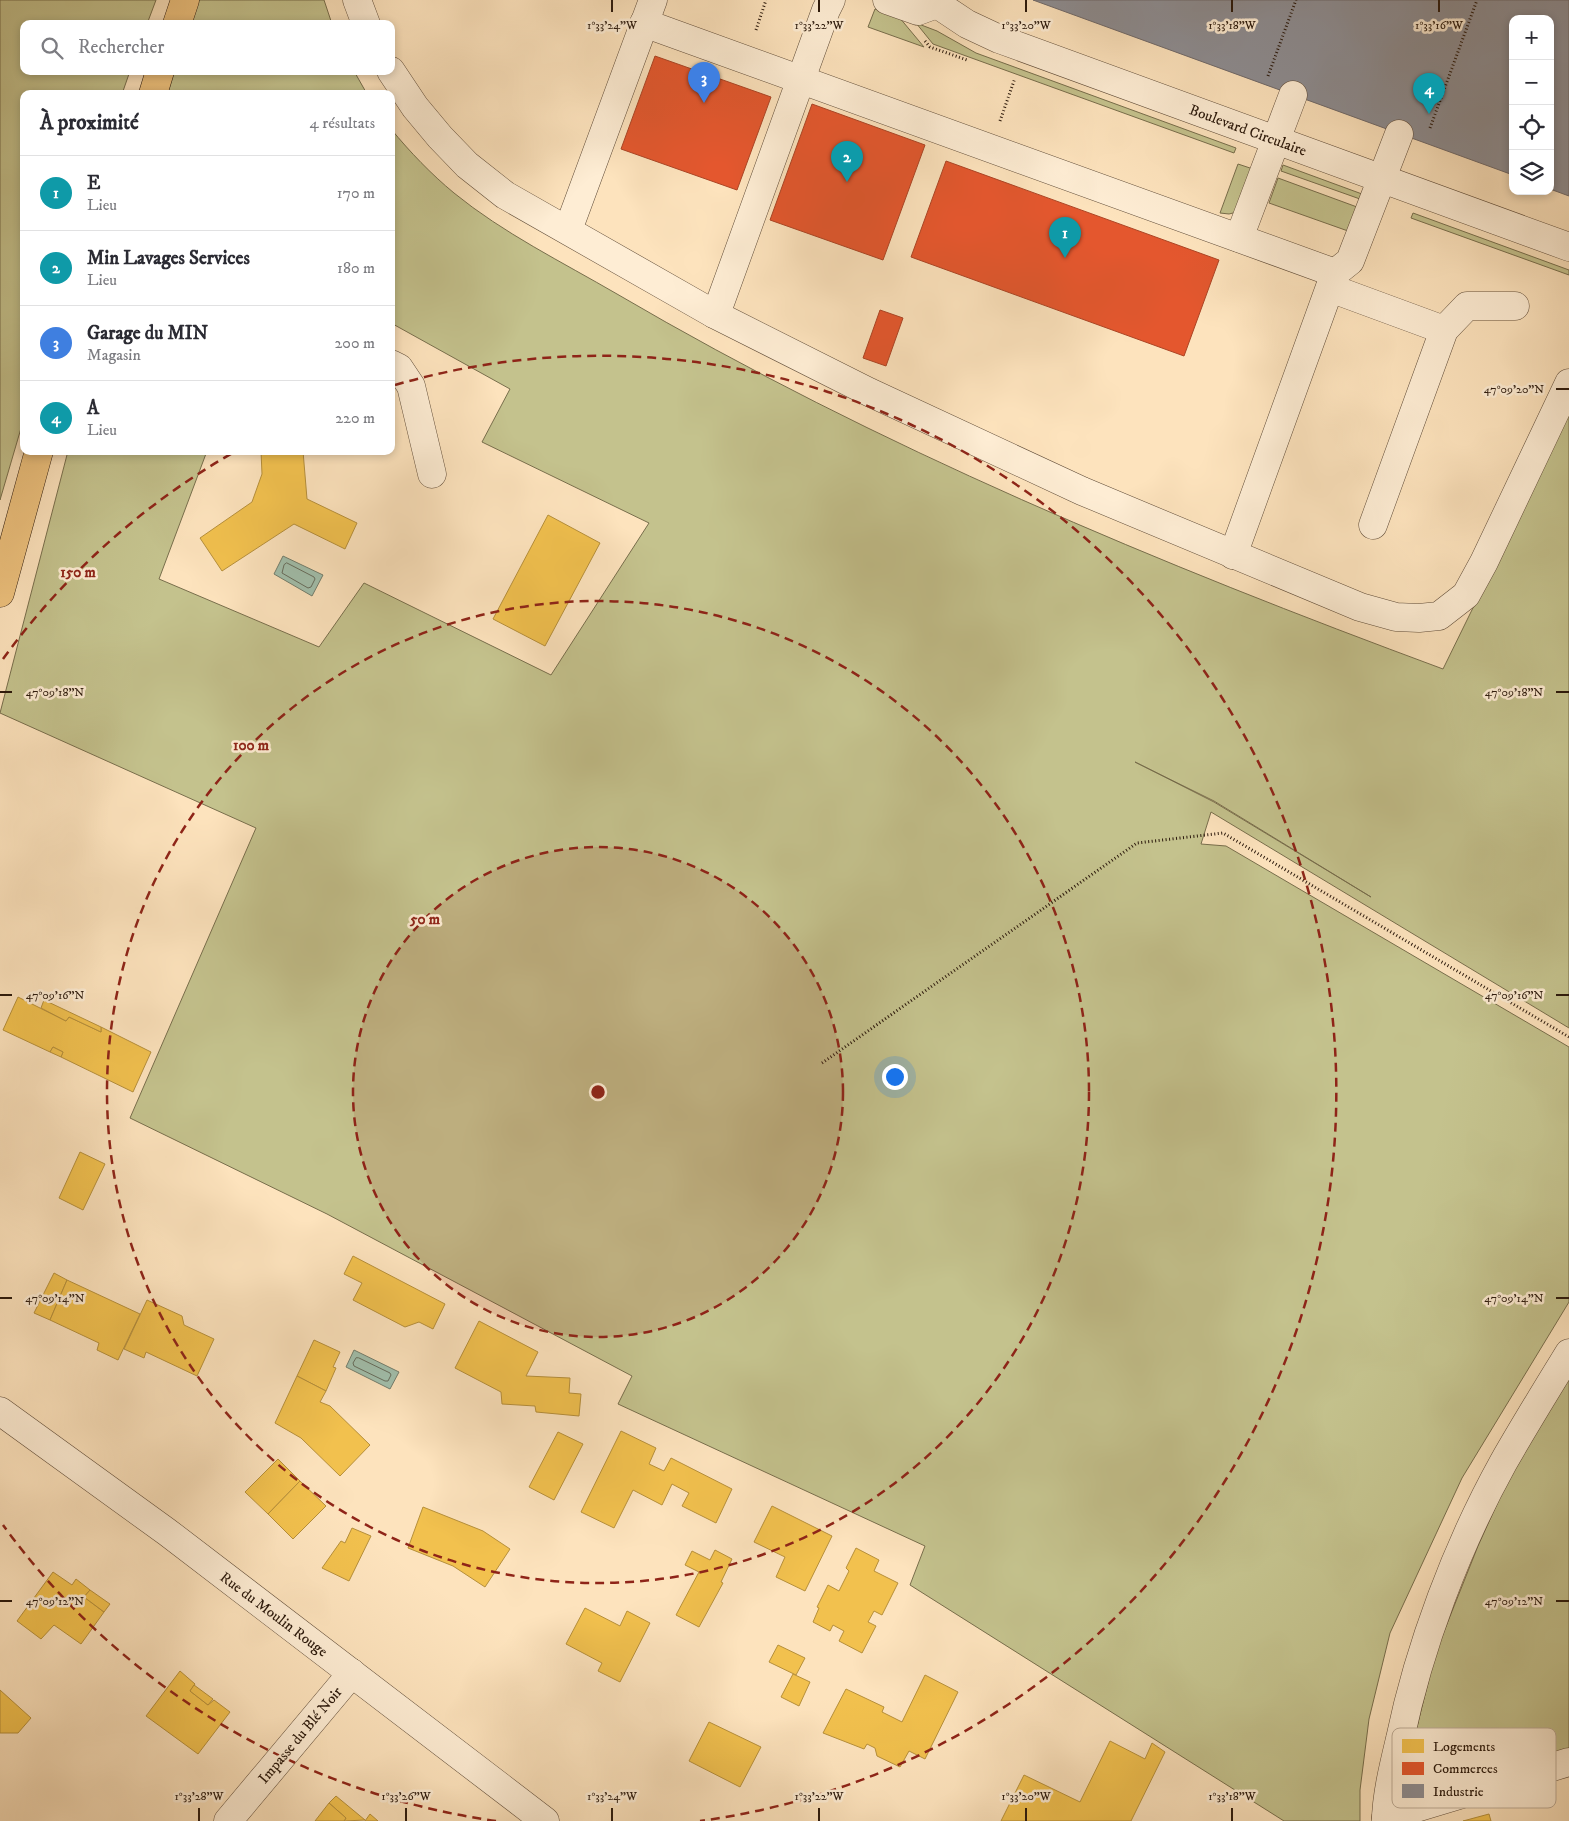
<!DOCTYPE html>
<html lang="fr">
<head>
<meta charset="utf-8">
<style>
  body { margin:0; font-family:"IM FELL DW Pica",serif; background:#f7f7f7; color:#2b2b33 }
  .controls { position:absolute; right:15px; top:15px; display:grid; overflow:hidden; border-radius:10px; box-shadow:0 2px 8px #0003 }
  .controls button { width:45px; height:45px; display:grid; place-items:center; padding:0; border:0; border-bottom:1px solid #e1e1e2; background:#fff; color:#2b2b33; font:25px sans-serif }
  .you { position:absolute; left:894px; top:1076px; width:18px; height:18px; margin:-12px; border:4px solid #fff; border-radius:50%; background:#1a73e8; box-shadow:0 0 0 8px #1a73e833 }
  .badge { display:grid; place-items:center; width:32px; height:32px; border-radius:50%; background:#8f2418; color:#fff; font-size:16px; font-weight:700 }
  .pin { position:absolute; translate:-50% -41px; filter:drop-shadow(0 1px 2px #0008) }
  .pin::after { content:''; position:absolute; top:26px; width:18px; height:15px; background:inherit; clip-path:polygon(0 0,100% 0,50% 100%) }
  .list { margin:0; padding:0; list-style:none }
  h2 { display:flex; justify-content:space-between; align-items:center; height:65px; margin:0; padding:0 20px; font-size:21px }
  h2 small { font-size:16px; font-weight:400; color:#7c7c81 }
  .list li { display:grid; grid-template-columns:32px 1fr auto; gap:15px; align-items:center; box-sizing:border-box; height:75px; padding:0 20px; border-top:1px solid #e1e1e2 }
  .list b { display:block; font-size:19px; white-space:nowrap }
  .list p { margin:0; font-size:16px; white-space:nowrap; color:#7c7c81 }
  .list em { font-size:16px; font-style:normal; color:#7c7c81 }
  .icon { flex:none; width:28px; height:28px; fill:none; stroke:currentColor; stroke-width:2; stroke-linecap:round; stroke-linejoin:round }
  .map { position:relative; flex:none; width:1569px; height:1821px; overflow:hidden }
  .search { position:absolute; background:#fff; box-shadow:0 2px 8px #0003; left:20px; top:20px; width:375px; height:55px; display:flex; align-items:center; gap:12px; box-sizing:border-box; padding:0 18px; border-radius:10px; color:#7c7c81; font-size:19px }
  .panel { position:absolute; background:#fff; box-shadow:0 2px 8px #0003; left:20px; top:90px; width:375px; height:365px; border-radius:10px }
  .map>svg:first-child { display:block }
  .green { fill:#c4c28d; stroke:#786e4c; fill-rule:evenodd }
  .water { fill:#a1bfac; stroke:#727d6c }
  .homes { fill:#f2c14e; stroke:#b68f3a }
  .shops { fill:#e4572e; stroke:#ac4424 }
  .industry { fill:#8d8d92; stroke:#706a6a }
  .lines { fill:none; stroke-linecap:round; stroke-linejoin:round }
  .shore { stroke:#666c5c; stroke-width:1 }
  .minor-casing { stroke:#604c38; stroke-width:29 }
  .major-casing { stroke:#2b190c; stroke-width:29 }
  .path { stroke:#2b190c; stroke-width:3; stroke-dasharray:1 2.5; stroke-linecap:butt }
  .minor { stroke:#feedd4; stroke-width:28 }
  .major { stroke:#eec27e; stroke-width:28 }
  .ticks { fill:none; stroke:#2b190c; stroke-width:2 }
  .ring { fill:none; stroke:#8f2418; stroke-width:2.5; stroke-dasharray:9 6 }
  .labels { text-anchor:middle; stroke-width:5; stroke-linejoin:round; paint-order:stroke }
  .street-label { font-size:15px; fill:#2b190c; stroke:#feedd4 }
  .key { fill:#feedd4; stroke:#bfad98; stroke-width:1 }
  .key-label { font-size:14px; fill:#2b190c }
  .ticks-label { font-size:12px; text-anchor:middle; fill:#2b190c; stroke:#feedd4; stroke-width:5; stroke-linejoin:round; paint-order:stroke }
  .centre { fill:#8f2418; stroke:#feedd4; stroke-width:2.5 }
  .ring-label { font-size:15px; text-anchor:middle; font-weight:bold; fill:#8f2418; stroke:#feedd4; stroke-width:5; stroke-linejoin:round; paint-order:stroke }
</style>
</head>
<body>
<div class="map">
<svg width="1569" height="1821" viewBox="0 0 1569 1821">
  <rect width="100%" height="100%" fill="#fde3bd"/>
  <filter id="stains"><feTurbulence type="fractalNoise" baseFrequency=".004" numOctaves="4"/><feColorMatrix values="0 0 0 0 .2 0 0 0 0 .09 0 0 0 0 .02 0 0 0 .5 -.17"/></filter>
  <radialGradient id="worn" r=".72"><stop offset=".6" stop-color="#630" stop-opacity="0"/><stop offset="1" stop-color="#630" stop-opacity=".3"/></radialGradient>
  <g class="green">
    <polygon points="0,0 156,0 147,24 24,24 24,71 130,71 122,94 24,94 24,418 0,500"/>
    <polygon points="199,0 324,0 332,24 191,24"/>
    <polygon points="875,9 899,17 924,47 868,27"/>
    <polygon points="916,23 937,31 976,53 1236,148 1234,153 933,44"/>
    <polygon points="173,71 354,71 367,94 165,94"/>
    <path d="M391 129C410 152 431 174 454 193 503 233 562 262 617 294 878 447 1159 564 1443 669L1569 412V1028L1211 812 1201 844 1226 846 1569 1047V1302L1462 1478 1390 1633 1369 1719 1360 1790V1821H1284L910 1585 925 1546 618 1404 632 1376 327 1214 130 1118 256 828 0 713 68 451H207L159 579 319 647 364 583 551 675 649 523 482 442 510 389 391 323ZM1135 762 1214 801 1371 897 1214 802Z"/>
    <polygon points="1238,164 1256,170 1237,212 1229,214 1220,213"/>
    <polygon points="1283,165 1362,194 1360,199 1281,171"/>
    <polygon points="1278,178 1357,207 1348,231 1269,203"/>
    <polygon points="1413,213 1569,270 1569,275 1411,218"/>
    <polygon points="1569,1369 1569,1751 1409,1802 1406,1796 1415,1735 1435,1654 1478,1546 1515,1464"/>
  </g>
  <g class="water">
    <polygon points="283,556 323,575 312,596 274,574"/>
    <polygon points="354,1350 399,1372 390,1389 346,1367"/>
  </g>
  <g class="homes">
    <polygon points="261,451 303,451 307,499 357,523 345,549 294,524 222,571 200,538 252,502 262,474"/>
    <polygon points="548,515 600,543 545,646 493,619"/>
    <polygon points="18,997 66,1021 69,1017 101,1032 101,1027 151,1052 133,1092 61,1057 63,1052 53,1047 50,1052 3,1030"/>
    <polygon points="44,1000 101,1027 101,1032 69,1017 66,1021 41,1008"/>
    <polygon points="53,1047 63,1052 61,1057 50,1052"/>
    <polygon points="80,1152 105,1164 83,1210 59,1198"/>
    <polygon points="353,1256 445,1304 433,1329 419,1322 405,1327 353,1300 362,1283 344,1274"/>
    <polygon points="54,1273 67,1280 50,1320 34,1313"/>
    <polygon points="67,1280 140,1314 118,1360 97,1350 99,1343 50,1320"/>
    <polygon points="147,1300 182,1316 184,1325 214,1339 197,1376 146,1352 144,1358 124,1349"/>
    <polygon points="479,1321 538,1352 526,1376 570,1378 569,1393 581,1394 579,1416 536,1412 535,1406 502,1404 501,1392 455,1368"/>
    <polygon points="314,1340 340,1352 333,1367 336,1368 326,1391 297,1376"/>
    <polygon points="297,1376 326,1391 320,1402 330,1406 370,1445 340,1476 301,1438 275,1423"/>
    <polygon points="621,1431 656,1448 649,1464 664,1471 671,1458 732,1489 716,1523 682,1506 689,1493 672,1484 662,1505 633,1490 614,1528 581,1512"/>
    <polygon points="558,1432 583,1444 554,1500 529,1487"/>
    <polygon points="278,1459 300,1481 268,1514 245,1492"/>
    <polygon points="300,1481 326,1506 293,1539 268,1514"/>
    <polygon points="772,1506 832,1536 805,1591 776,1577 785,1557 754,1542"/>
    <polygon points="423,1507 483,1531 510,1549 485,1587 453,1566 408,1548"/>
    <polygon points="352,1528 371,1536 349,1581 322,1568 341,1541 345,1543"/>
    <polygon points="856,1548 879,1560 874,1571 898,1583 882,1615 874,1611 868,1622 876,1626 862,1653 839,1641 844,1631 833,1625 830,1631 813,1622 819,1608 817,1607 828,1585 839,1591 849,1571 846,1568"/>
    <polygon points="715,1550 732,1559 721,1582 723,1583 699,1627 676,1615 699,1572 685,1565 692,1551 710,1560"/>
    <polygon points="53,1572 72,1585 76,1579 90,1590 84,1597 104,1612 81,1644 54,1625 41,1639 17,1621"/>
    <polygon points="90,1590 110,1604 104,1612 84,1597"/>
    <polygon points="585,1608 620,1626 627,1611 650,1623 620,1682 598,1671 602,1663 566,1644"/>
    <polygon points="778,1645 805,1658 796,1675 769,1662"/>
    <polygon points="180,1671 195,1684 190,1691 208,1705 214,1700 230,1712 198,1754 146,1716"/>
    <polygon points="793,1674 810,1682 799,1706 781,1697"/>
    <polygon points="925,1675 958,1692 925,1759 909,1751 900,1767 877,1756 875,1748 867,1744 864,1749 823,1733 846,1689 884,1707 882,1712 902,1722"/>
    <polygon points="194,1685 213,1699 208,1705 190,1691"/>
    <polygon points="0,1690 31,1718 18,1733 0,1733"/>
    <polygon points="709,1722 761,1747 740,1787 689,1761"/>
    <polygon points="1110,1741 1145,1759 1152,1743 1165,1752 1131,1821 1001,1821 1024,1775 1080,1802"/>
    <polygon points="336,1796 365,1820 344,1821 346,1818 329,1803"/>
    <polygon points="329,1803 346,1818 344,1821 315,1821"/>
    <polygon points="370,1814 378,1821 365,1821"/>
    <polygon points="1489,1814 1491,1821 1463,1821"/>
  </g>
  <g class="shops">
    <polygon points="655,56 771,97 737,190 621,149"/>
    <polygon points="812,104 925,145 883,260 770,220"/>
    <polygon points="946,161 1219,260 1184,356 911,257"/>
    <polygon points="880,310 903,318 886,366 863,358"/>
  </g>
  <polygon class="industry" points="1033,0 1569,0 1569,196 1550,189 1550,19 1513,19 1513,175"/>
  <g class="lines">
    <g class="shore">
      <polygon points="287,563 314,577 315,579 311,587 308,588 282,573 284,565"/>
      <polygon points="359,1358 390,1373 391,1375 388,1381 385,1381 354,1366 353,1363 356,1358"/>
    </g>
    <defs>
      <g id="minor">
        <polyline points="357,0 366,24"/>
        <polyline points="887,0 918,11 937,4"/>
        <polyline points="934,0 937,4 967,24 999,39 1569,247"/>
        <polyline points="644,23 1335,273 1233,555"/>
        <polyline points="391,71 415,107 440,137 467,165 505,195 714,314 869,392 1082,491 1360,607 1396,617 1419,618 1439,616 1466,595 1484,562 1569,383"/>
        <polyline points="568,230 653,0"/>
        <polyline points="1239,238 1293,95"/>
        <polyline points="1335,273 1350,261 1399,134"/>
        <polyline points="1330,288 1444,330"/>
        <polyline points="714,314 720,303 826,10 831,0"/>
        <polyline points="391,364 399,368 411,386 432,474"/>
        <polyline points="1373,525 1444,330 1467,306 1515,306"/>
        <polyline points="0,1411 167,1532 545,1821"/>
        <polyline points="1386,1817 1569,1762"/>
        <polyline points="228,1821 352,1673"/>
        <path d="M1386 1821C1386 1796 1394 1764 1400 1739 1419 1647 1457 1546 1503 1463 1524 1426 1547 1389 1569 1353"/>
      </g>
      <g id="major">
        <polyline points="177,24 185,0"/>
        <polyline points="153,94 160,71"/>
        <polyline points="0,593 39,451"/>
      </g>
    </defs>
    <use href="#minor" class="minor-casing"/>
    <use href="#major" class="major-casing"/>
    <g class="path">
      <polyline points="756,30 766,0"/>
      <polyline points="925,41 930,47 967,60"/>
      <polyline points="1268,76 1296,0"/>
      <polyline points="1000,121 1015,78"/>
      <polyline points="1430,128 1477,0"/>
      <polyline points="822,1063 1137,843 1223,833 1569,1037"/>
    </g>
    <use href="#minor" class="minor"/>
    <use href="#major" class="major"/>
  </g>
  <path class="ticks" d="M612 0V12M819 0V12M1026 0V12M1232 0V12M1439 0V12M1556 389H1569M0 692H12M1556 692H1569M0 995H12M1556 995H1569M0 1298H12M1556 1298H1569M0 1601H12M1556 1601H1569M199 1808V1821M406 1808V1821M612 1808V1821M819 1808V1821M1026 1808V1821M1232 1808V1821"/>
  <circle cx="598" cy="1092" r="245" fill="#8f2418" fill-opacity=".12"/>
  <g class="ring">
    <circle cx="598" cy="1092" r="245"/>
    <circle cx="598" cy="1092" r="491"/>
    <path d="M496 1821A736 736 0 0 1 3 1525M3 659A736 736 0 0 1 236 451M395 385A736 736 0 1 1 700 1821"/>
  </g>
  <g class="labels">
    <g class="street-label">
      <text transform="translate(1248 130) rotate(20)" y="5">Boulevard Circulaire</text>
      <text transform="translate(274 1614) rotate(37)" y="5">Rue du Moulin Rouge</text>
      <text transform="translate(300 1735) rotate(-50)" y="5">Impasse du Blé Noir</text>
    </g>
  </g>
  <rect x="1392" y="1728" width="164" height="80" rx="8" class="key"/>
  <rect x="1402" y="1739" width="22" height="14" fill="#f2c14e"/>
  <rect x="1402" y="1762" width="22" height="13" fill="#e4572e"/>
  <rect x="1402" y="1784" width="22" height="14" fill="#8d8d92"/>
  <g class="key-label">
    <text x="1433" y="1751">Logements</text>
    <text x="1433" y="1773">Commerces</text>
    <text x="1433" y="1796">Industrie</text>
  </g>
  <g class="ticks-label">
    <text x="612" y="29">1°33'24"W</text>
    <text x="819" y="29">1°33'22"W</text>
    <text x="1026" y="29">1°33'20"W</text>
    <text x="1232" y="29">1°33'18"W</text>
    <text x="1439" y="29">1°33'16"W</text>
    <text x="1514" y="393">47°09'20"N</text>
    <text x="55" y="696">47°09'18"N</text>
    <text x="1514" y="696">47°09'18"N</text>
    <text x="55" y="999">47°09'16"N</text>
    <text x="1514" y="999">47°09'16"N</text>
    <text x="55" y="1302">47°09'14"N</text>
    <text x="1514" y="1302">47°09'14"N</text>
    <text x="55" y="1605">47°09'12"N</text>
    <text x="1514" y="1605">47°09'12"N</text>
    <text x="199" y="1800">1°33'28"W</text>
    <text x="406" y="1800">1°33'26"W</text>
    <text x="612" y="1800">1°33'24"W</text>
    <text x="819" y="1800">1°33'22"W</text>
    <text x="1026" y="1800">1°33'20"W</text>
    <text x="1232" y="1800">1°33'18"W</text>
  </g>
  <circle cx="598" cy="1092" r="8" class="centre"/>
  <g class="ring-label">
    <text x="78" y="577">150 m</text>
    <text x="251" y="750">100 m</text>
    <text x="425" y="924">50 m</text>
  </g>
  <rect width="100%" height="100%" filter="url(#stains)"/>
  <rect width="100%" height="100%" fill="url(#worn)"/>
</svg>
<div class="controls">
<button>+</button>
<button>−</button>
<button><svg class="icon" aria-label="locate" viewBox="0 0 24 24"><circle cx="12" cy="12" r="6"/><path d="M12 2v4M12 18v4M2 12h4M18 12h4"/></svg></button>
<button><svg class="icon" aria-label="layers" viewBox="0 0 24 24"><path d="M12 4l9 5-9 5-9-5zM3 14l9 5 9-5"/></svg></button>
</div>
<div class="you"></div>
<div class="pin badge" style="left:1065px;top:258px;background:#0f9aa8">1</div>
<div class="pin badge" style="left:847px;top:182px;background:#0f9aa8">2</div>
<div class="pin badge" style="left:704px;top:103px;background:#3f7fe0">3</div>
<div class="pin badge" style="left:1429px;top:114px;background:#0f9aa8">4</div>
<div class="search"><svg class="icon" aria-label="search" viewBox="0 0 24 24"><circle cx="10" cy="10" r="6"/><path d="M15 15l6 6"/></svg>Rechercher</div>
<section class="panel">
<h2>À proximité<small>4 résultats</small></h2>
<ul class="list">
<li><span class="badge" style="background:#0f9aa8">1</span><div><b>E</b><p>Lieu</p></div><em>170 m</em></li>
<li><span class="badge" style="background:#0f9aa8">2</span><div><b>Min Lavages Services</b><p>Lieu</p></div><em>180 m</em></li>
<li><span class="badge" style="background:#3f7fe0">3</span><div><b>Garage du MIN</b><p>Magasin</p></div><em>200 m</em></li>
<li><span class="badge" style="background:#0f9aa8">4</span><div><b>A</b><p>Lieu</p></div><em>220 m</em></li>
</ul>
</section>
</div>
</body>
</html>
